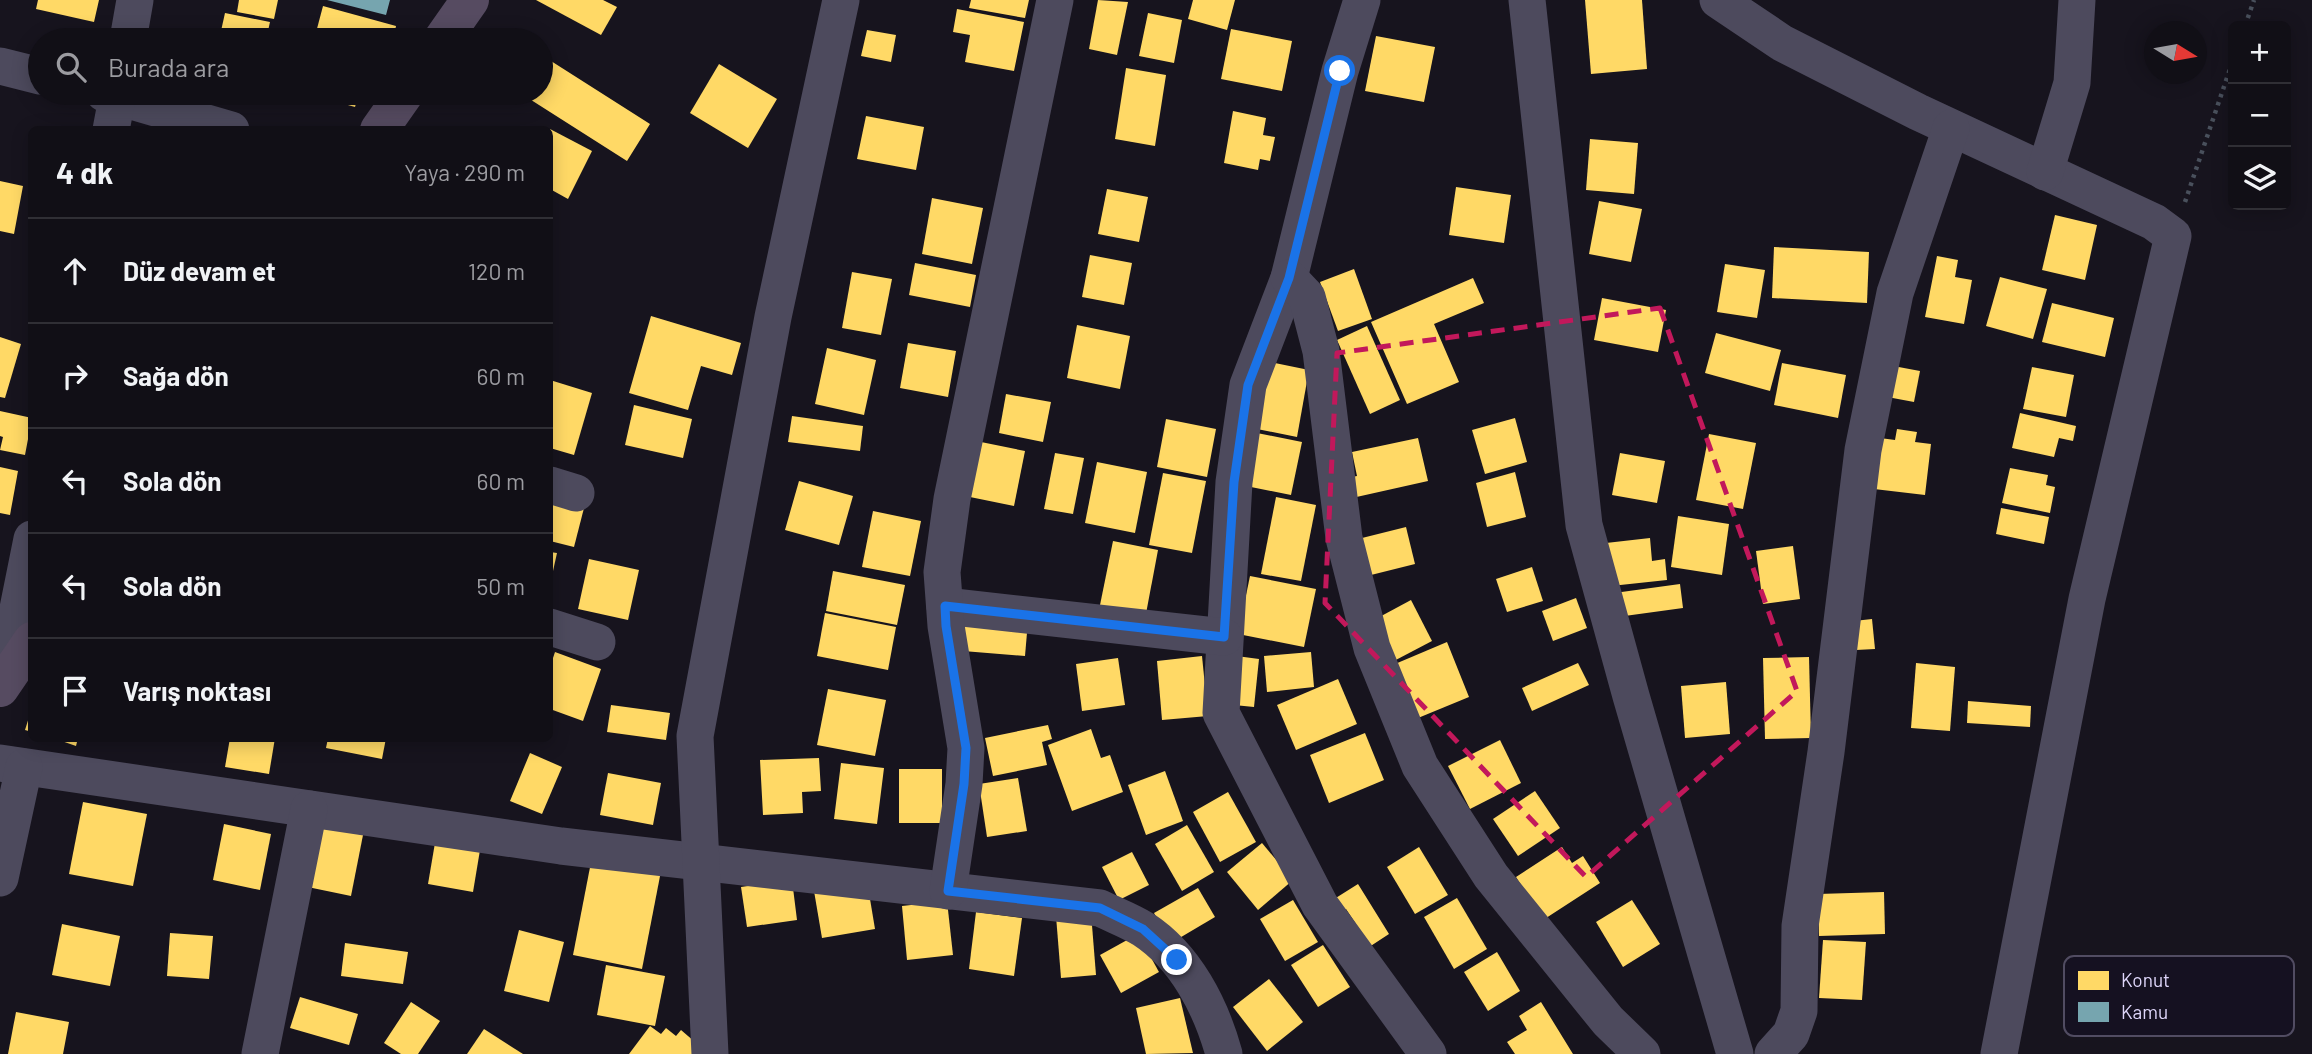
<!DOCTYPE html>
<html lang="tr">
<head>
<meta charset="utf-8">
<style>
  body { margin:0; font-family:Barlow,sans-serif; background:#1a181f; color:#f1f3f6 }
  .controls { position:absolute; right:21px; top:21px; display:grid; overflow:hidden; border-radius:10px; box-shadow:0 4px 18px #0003 }
  .controls button { width:63px; height:63px; display:grid; place-items:center; padding:0; border:0; border-bottom:2px solid #302f35; background:#110f16; color:#f1f3f6; font:35px sans-serif }
  .compass { position:absolute; left:2144px; top:21px; width:63px; height:63px; border-radius:50%; background:#110f16; box-shadow:0 4px 18px #0003; rotate:101deg }
  .stop { position:absolute; width:21px; height:21px; margin:-16px; border:5px solid #1a73e8; border-radius:50%; background:#fff }
  .stop.end { background:#1a73e8; border-color:#fff; box-shadow:0 2px 7px #0008 }
  .list { margin:0; padding:0; list-style:none }
  h2 { display:flex; justify-content:space-between; align-items:center; height:91px; margin:0; padding:0 28px; font-size:30px }
  h2 small { font-size:23px; font-weight:400; color:#9c9ca1 }
  .list li { display:grid; grid-template-columns:46px 1fr auto; gap:21px; align-items:center; box-sizing:border-box; height:105px; padding:0 28px; border-top:2px solid #302f35 }
  .list b { display:block; font-size:26px; white-space:nowrap }
  .list em { font-size:23px; font-style:normal; color:#9c9ca1 }
  .icon { flex:none; width:38px; height:38px; fill:none; stroke:currentColor; stroke-width:2; stroke-linecap:round; stroke-linejoin:round }
  .map { position:relative; flex:none; width:2312px; height:1054px; overflow:hidden }
  .search { position:absolute; background:#110f16; box-shadow:0 4px 18px #0003; left:28px; top:28px; width:525px; height:77px; display:flex; align-items:center; gap:18px; box-sizing:border-box; padding:0 24px; border-radius:38px; color:#9c9ca1; font-size:26px }
  .panel { position:absolute; background:#110f16; box-shadow:0 4px 18px #0003; left:28px; top:126px; width:525px; height:616px; border-radius:10px }
  .map>svg:first-child { display:block }
  .homes { fill:#ffd966 }
  .public { fill:#76a5af }
  .lines { fill:none; stroke-linecap:round; stroke-linejoin:round }
  .path { stroke:#49505c; stroke-width:4.5; stroke-dasharray:3.5 5; stroke-linecap:butt }
  .minor { stroke:#4d4a5d; stroke-width:37 }
  .major { stroke:#564b61; stroke-width:38 }
  .route { stroke:#1a73e8; stroke-width:9 }
  .marked { fill:none; stroke:#c2185b; stroke-width:5; stroke-dasharray:14 9; stroke-linejoin:round }
  .key { fill:#151121; stroke:#514c62; stroke-width:2 }
  .key-label { font-size:19px; fill:#ded6fa }
</style>
</head>
<body>
<div class="map">
<svg width="2312" height="1054" viewBox="0 0 2312 1054">
  <rect width="100%" height="100%" fill="#17141e"/>
  <g class="homes">
    <polygon points="38,0 99,0 94,22 36,9"/>
    <polygon points="239,0 278,0 274,19 237,12"/>
    <polygon points="536,0 603,0 617,7 601,35"/>
    <polygon points="971,0 1029,0 1025,18 969,8"/>
    <polygon points="1098,0 1128,2 1117,55 1089,49"/>
    <polygon points="1193,0 1235,0 1227,30 1188,19"/>
    <polygon points="1585,0 1642,0 1647,69 1591,74"/>
    <polygon points="323,6 396,26 393,40 314,40"/>
    <polygon points="957,9 1024,22 1014,71 965,62 970,35 953,32"/>
    <polygon points="225,13 270,22 266,40 219,40"/>
    <polygon points="1148,13 1182,20 1174,63 1139,56"/>
    <polygon points="1231,29 1292,41 1282,91 1221,79"/>
    <polygon points="867,30 896,35 891,62 861,56"/>
    <polygon points="1376,36 1435,47 1424,102 1365,91"/>
    <polygon points="551,61 650,124 627,161 528,98 531,93 541,93 541,77"/>
    <polygon points="719,64 777,99 748,148 690,113"/>
    <polygon points="1126,68 1166,75 1155,146 1115,139"/>
    <polygon points="305,93 359,93 355,107"/>
    <polygon points="1233,111 1266,118 1263,135 1275,137 1270,161 1260,159 1258,170 1224,163"/>
    <polygon points="866,116 924,127 916,170 857,159"/>
    <polygon points="550,129 592,151 568,199 550,189"/>
    <polygon points="1590,139 1638,143 1634,194 1586,190"/>
    <polygon points="0,181 23,186 14,234 0,231"/>
    <polygon points="1456,187 1511,195 1504,243 1449,235"/>
    <polygon points="1107,189 1148,197 1139,242 1098,234"/>
    <polygon points="932,198 983,208 972,264 922,254"/>
    <polygon points="1599,201 1642,209 1631,262 1589,254"/>
    <polygon points="2055,215 2097,225 2085,280 2042,270"/>
    <polygon points="1774,247 1869,252 1867,303 1772,298"/>
    <polygon points="1090,255 1132,263 1124,305 1082,297"/>
    <polygon points="1937,256 1958,260 1955,277 1972,280 1964,324 1925,317"/>
    <polygon points="915,263 976,275 970,307 909,295"/>
    <polygon points="1725,264 1765,270 1757,318 1717,312"/>
    <polygon points="1354,269 1372,319 1338,331 1320,282"/>
    <polygon points="852,272 892,279 881,335 842,328"/>
    <polygon points="2000,277 2047,289 2033,339 1986,326"/>
    <polygon points="1473,278 1484,303 1434,324 1459,382 1407,404 1371,322"/>
    <polygon points="1602,298 1666,310 1658,352 1594,340"/>
    <polygon points="2052,303 2114,318 2105,357 2042,342"/>
    <polygon points="651,316 741,343 732,375 701,366 688,410 629,393"/>
    <polygon points="1077,325 1130,336 1120,389 1067,378"/>
    <polygon points="1367,326 1400,400 1370,414 1337,340"/>
    <polygon points="1716,333 1781,350 1770,391 1705,373"/>
    <polygon points="0,337 21,344 5,398 0,397"/>
    <polygon points="908,343 956,351 948,397 900,388"/>
    <polygon points="827,348 876,360 864,415 815,404"/>
    <polygon points="1270,362 1309,370 1297,437 1257,429"/>
    <polygon points="1782,363 1846,375 1838,418 1774,405"/>
    <polygon points="1888,365 1920,371 1914,402 1882,396"/>
    <polygon points="2032,367 2074,375 2066,417 2023,409"/>
    <polygon points="550,380 592,393 574,455 550,448"/>
    <polygon points="1006,394 1051,402 1043,442 999,433"/>
    <polygon points="634,405 692,419 683,458 625,445"/>
    <polygon points="0,411 32,418 25,455 0,450 3,437 0,436"/>
    <polygon points="2020,413 2076,426 2073,441 2059,438 2054,457 2012,448"/>
    <polygon points="792,416 863,426 860,451 788,442"/>
    <polygon points="1515,418 1527,462 1485,474 1472,430"/>
    <polygon points="1166,419 1216,429 1207,477 1157,467"/>
    <polygon points="1897,429 1917,432 1915,442 1931,444 1925,495 1874,489 1880,438 1895,440"/>
    <polygon points="1257,433 1302,442 1291,495 1246,486"/>
    <polygon points="1709,434 1756,443 1743,509 1696,500"/>
    <polygon points="1418,438 1428,481 1352,498 1347,478 1357,476 1352,452"/>
    <polygon points="981,442 1025,451 1014,506 970,497"/>
    <polygon points="1055,453 1084,458 1073,514 1044,509"/>
    <polygon points="1620,453 1665,461 1657,503 1612,495"/>
    <polygon points="1097,462 1147,472 1135,533 1085,523"/>
    <polygon points="0,467 18,471 10,515 0,513"/>
    <polygon points="2010,468 2048,475 2046,485 2055,487 2050,513 2002,503"/>
    <polygon points="1515,472 1526,517 1487,527 1476,483"/>
    <polygon points="1163,473 1206,481 1192,553 1149,545"/>
    <polygon points="799,481 853,496 839,545 785,530"/>
    <polygon points="1276,497 1316,505 1301,581 1261,574"/>
    <polygon points="550,499 584,508 574,547 550,541"/>
    <polygon points="2001,508 2049,517 2044,544 1996,534"/>
    <polygon points="873,511 921,521 910,576 862,567"/>
    <polygon points="1678,516 1729,524 1722,575 1671,567"/>
    <polygon points="1406,527 1415,564 1371,575 1362,538"/>
    <polygon points="1650,538 1652,561 1665,559 1667,580 1611,586 1606,543"/>
    <polygon points="1113,541 1158,550 1145,619 1099,610"/>
    <polygon points="1793,546 1800,599 1763,604 1756,551"/>
    <polygon points="550,552 557,553 551,580 550,580"/>
    <polygon points="589,559 639,570 628,620 578,609"/>
    <polygon points="1532,567 1543,601 1507,612 1496,579"/>
    <polygon points="833,571 905,585 897,625 826,611"/>
    <polygon points="1250,576 1316,589 1304,647 1238,634"/>
    <polygon points="1680,584 1683,608 1610,618 1607,594"/>
    <polygon points="1576,598 1587,628 1553,641 1542,611"/>
    <polygon points="1411,600 1432,641 1392,662 1372,621"/>
    <polygon points="825,613 896,627 888,670 817,656"/>
    <polygon points="966,616 1028,621 1025,656 963,651"/>
    <polygon points="1872,619 1875,649 1856,650 1854,621"/>
    <polygon points="1447,642 1469,697 1418,718 1395,664"/>
    <polygon points="555,652 601,669 583,721 550,709 550,667"/>
    <polygon points="1311,652 1314,687 1267,692 1264,656"/>
    <polygon points="1229,655 1259,659 1254,707 1224,704"/>
    <polygon points="1202,656 1208,716 1162,720 1157,661"/>
    <polygon points="1809,657 1811,738 1765,739 1763,658"/>
    <polygon points="1118,658 1125,705 1082,711 1076,664"/>
    <polygon points="1578,663 1589,685 1532,711 1522,688"/>
    <polygon points="1916,663 1955,667 1950,731 1911,728"/>
    <polygon points="1338,679 1357,724 1296,750 1277,705"/>
    <polygon points="1726,682 1730,734 1685,738 1681,686"/>
    <polygon points="828,689 886,700 875,756 817,745"/>
    <polygon points="1968,701 2031,706 2030,727 1967,723"/>
    <polygon points="611,705 670,713 666,740 607,732"/>
    <polygon points="31,711 32,711 32,732 25,730"/>
    <polygon points="1048,725 1052,739 1042,742 1047,765 993,776 985,738"/>
    <polygon points="1091,729 1101,758 1110,755 1123,792 1072,811 1048,745"/>
    <polygon points="1365,733 1384,780 1329,803 1310,755"/>
    <polygon points="53,738 78,738 76,746"/>
    <polygon points="230,738 275,738 269,774 225,767"/>
    <polygon points="328,738 386,738 382,759 326,748"/>
    <polygon points="1500,740 1521,783 1470,809 1448,766"/>
    <polygon points="530,753 562,767 542,814 510,801"/>
    <polygon points="819,758 821,791 802,792 803,813 763,815 760,760"/>
    <polygon points="841,763 884,768 877,824 834,819"/>
    <rect x="899" y="769" width="43" height="54"/>
    <polygon points="1165,771 1183,821 1146,835 1128,785"/>
    <polygon points="608,773 661,783 653,825 600,815"/>
    <polygon points="1018,778 1027,831 987,837 979,784"/>
    <polygon points="1535,791 1560,828 1518,856 1493,819"/>
    <polygon points="1228,792 1256,842 1220,862 1193,812"/>
    <polygon points="83,802 147,814 133,886 69,874"/>
    <polygon points="224,824 271,834 260,890 213,880"/>
    <polygon points="311,824 363,835 351,896 298,885"/>
    <polygon points="1187,825 1214,872 1182,891 1155,844"/>
    <polygon points="437,831 482,838 473,892 428,884"/>
    <polygon points="1262,843 1293,880 1258,910 1227,872"/>
    <polygon points="1419,847 1448,895 1415,914 1387,867"/>
    <polygon points="1562,847 1572,863 1583,856 1600,883 1543,920 1516,877"/>
    <polygon points="1132,852 1149,885 1119,900 1102,867"/>
    <polygon points="592,857 661,871 642,969 573,955"/>
    <polygon points="792,880 797,920 747,927 741,887"/>
    <polygon points="867,881 875,929 822,938 814,891"/>
    <polygon points="1358,884 1389,934 1360,953 1356,924 1346,909 1338,914 1331,901"/>
    <polygon points="1198,888 1215,917 1171,943 1154,913"/>
    <polygon points="1884,892 1885,934 1819,936 1818,894"/>
    <polygon points="1457,898 1487,949 1454,969 1424,917"/>
    <polygon points="1293,900 1318,942 1285,961 1260,919"/>
    <polygon points="1632,900 1660,944 1623,967 1596,922"/>
    <polygon points="947,901 953,955 907,960 902,906"/>
    <polygon points="976,912 1022,918 1014,976 969,969"/>
    <polygon points="1091,913 1096,975 1061,978 1056,916"/>
    <polygon points="62,924 120,936 110,986 52,975"/>
    <polygon points="519,930 564,942 549,1002 504,991"/>
    <polygon points="170,933 213,936 209,979 167,976"/>
    <polygon points="1138,934 1159,972 1121,993 1100,955"/>
    <polygon points="1823,940 1866,942 1862,1000 1819,998"/>
    <polygon points="345,943 408,952 403,984 341,976"/>
    <polygon points="1323,945 1350,987 1318,1007 1291,965"/>
    <polygon points="1497,952 1520,991 1488,1011 1464,972"/>
    <polygon points="606,965 665,976 655,1026 597,1015"/>
    <polygon points="1269,979 1303,1022 1267,1051 1233,1007"/>
    <polygon points="300,997 358,1014 349,1045 290,1028"/>
    <polygon points="1180,998 1193,1053 1146,1054 1136,1008"/>
    <polygon points="411,1002 440,1021 418,1054 401,1054 384,1043"/>
    <polygon points="1541,1002 1573,1054 1515,1054 1507,1042 1527,1030 1519,1016"/>
    <polygon points="16,1012 69,1022 63,1054 8,1054"/>
    <polygon points="650,1026 661,1034 666,1028 676,1036 681,1030 695,1042 696,1054 629,1054"/>
    <polygon points="484,1029 523,1054 467,1054"/>
  </g>
  <polygon class="public" points="327,0 390,0 386,15"/>
  <g class="lines">
    <g class="path">
      <polyline points="2245,26 2254,0"/>
      <polyline points="2185,202 2233,60"/>
    </g>
    <g class="minor">
      <polyline points="1362,0 1340,71 1289,278 1248,385 1234,482 1221,713 1320,905 1428,1054"/>
      <polyline points="1527,0 1584,525 1631,696 1735,1054"/>
      <polyline points="1718,0 1782,43 1918,112 2154,222 2173,236 2087,599 1999,1054"/>
      <polyline points="128,40 135,0"/>
      <polyline points="0,66 40,76"/>
      <polyline points="104,93 231,130"/>
      <polyline points="111,130 118,93"/>
      <polyline points="2045,172 2072,83 2077,0"/>
      <polyline points="1289,278 1307,297 1321,351 1344,538 1372,648 1420,766 1491,876 1608,1021 1642,1054"/>
      <polyline points="550,485 576,493"/>
      <polyline points="945,606 1224,637"/>
      <polyline points="550,627 597,642"/>
      <polyline points="3,683 32,539"/>
      <path d="M0 763 561 846 1100 908C1114 915 1130 921 1143 929 1186 957 1211 1007 1224 1054"/>
      <polyline points="0,878 24,767"/>
      <polyline points="948,891 964,784 966,748 946,626 942,572 952,499 1055,0"/>
      <polyline points="260,1054 309,809"/>
      <polyline points="710,1054 695,736 773,317 841,0"/>
      <polyline points="1773,1054 1791,1034 1799,1011 1800,926 1826,752 1863,450 1895,293 1951,128"/>
    </g>
    <g class="major">
      <polyline points="442,40 470,0"/>
      <polyline points="379,130 405,93"/>
      <polyline points="0,688 32,641"/>
    </g>
  </g>
  <g class="lines">
    <polyline class="route" points="1177,960 1143,929 1100,908 948,891 964,784 966,748 946,626 945,606 1224,637 1234,482 1248,385 1289,278 1340,71"/>
  </g>
  <path class="marked" d="M1660 308 1797 691 1586 877 1325 603 1337 353Z"/>
  <rect x="2064" y="956" width="230" height="80" rx="10" class="key"/>
  <rect x="2078" y="971" width="31" height="19" fill="#ffd966"/>
  <rect x="2078" y="1002" width="31" height="20" fill="#76a5af"/>
  <g class="key-label">
    <text x="2121" y="987">Konut</text>
    <text x="2121" y="1019">Kamu</text>
  </g>
</svg>
<div class="controls">
<button>+</button>
<button>−</button>
<button><svg class="icon" aria-label="layers" viewBox="0 0 24 24"><path d="M12 4l9 5-9 5-9-5zM3 14l9 5 9-5"/></svg></button>
</div>
<svg class="compass" viewBox="-18 -18 36 36"><path d="M0-13l5 13h-10z" fill="#e53935"/><path d="M0 13l5-13h-10z" fill="#9c9ca1"/></svg>
<div class="stop" style="left:1340px;top:71px"></div>
<div class="stop end" style="left:1177px;top:960px"></div>
<div class="search"><svg class="icon" aria-label="search" viewBox="0 0 24 24"><circle cx="10" cy="10" r="6"/><path d="M15 15l6 6"/></svg>Burada ara</div>
<section class="panel">
<h2>4 dk<small>Yaya · 290 m</small></h2>
<ul class="list">
<li><svg class="icon" aria-label="ahead" viewBox="0 0 24 24"><path d="M12 20V5M6 11l6-6 6 6"/></svg><div><b>Düz devam et</b></div><em>120 m</em></li>
<li><svg class="icon" aria-label="right" viewBox="0 0 24 24"><path d="M7 20v-9h11M14 6l5 5-5 5"/></svg><div><b>Sağa dön</b></div><em>60 m</em></li>
<li><svg class="icon" aria-label="left" viewBox="0 0 24 24"><path d="M17 20v-9H6M10 6l-5 5 5 5"/></svg><div><b>Sola dön</b></div><em>60 m</em></li>
<li><svg class="icon" aria-label="left" viewBox="0 0 24 24"><path d="M17 20v-9H6M10 6l-5 5 5 5"/></svg><div><b>Sola dön</b></div><em>50 m</em></li>
<li><svg class="icon" aria-label="arrive" viewBox="0 0 24 24"><path d="M6 21V4h12l-3 4 3 4H6"/></svg><div><b>Varış noktası</b></div></li>
</ul>
</section>
</div>
</body>
</html>
